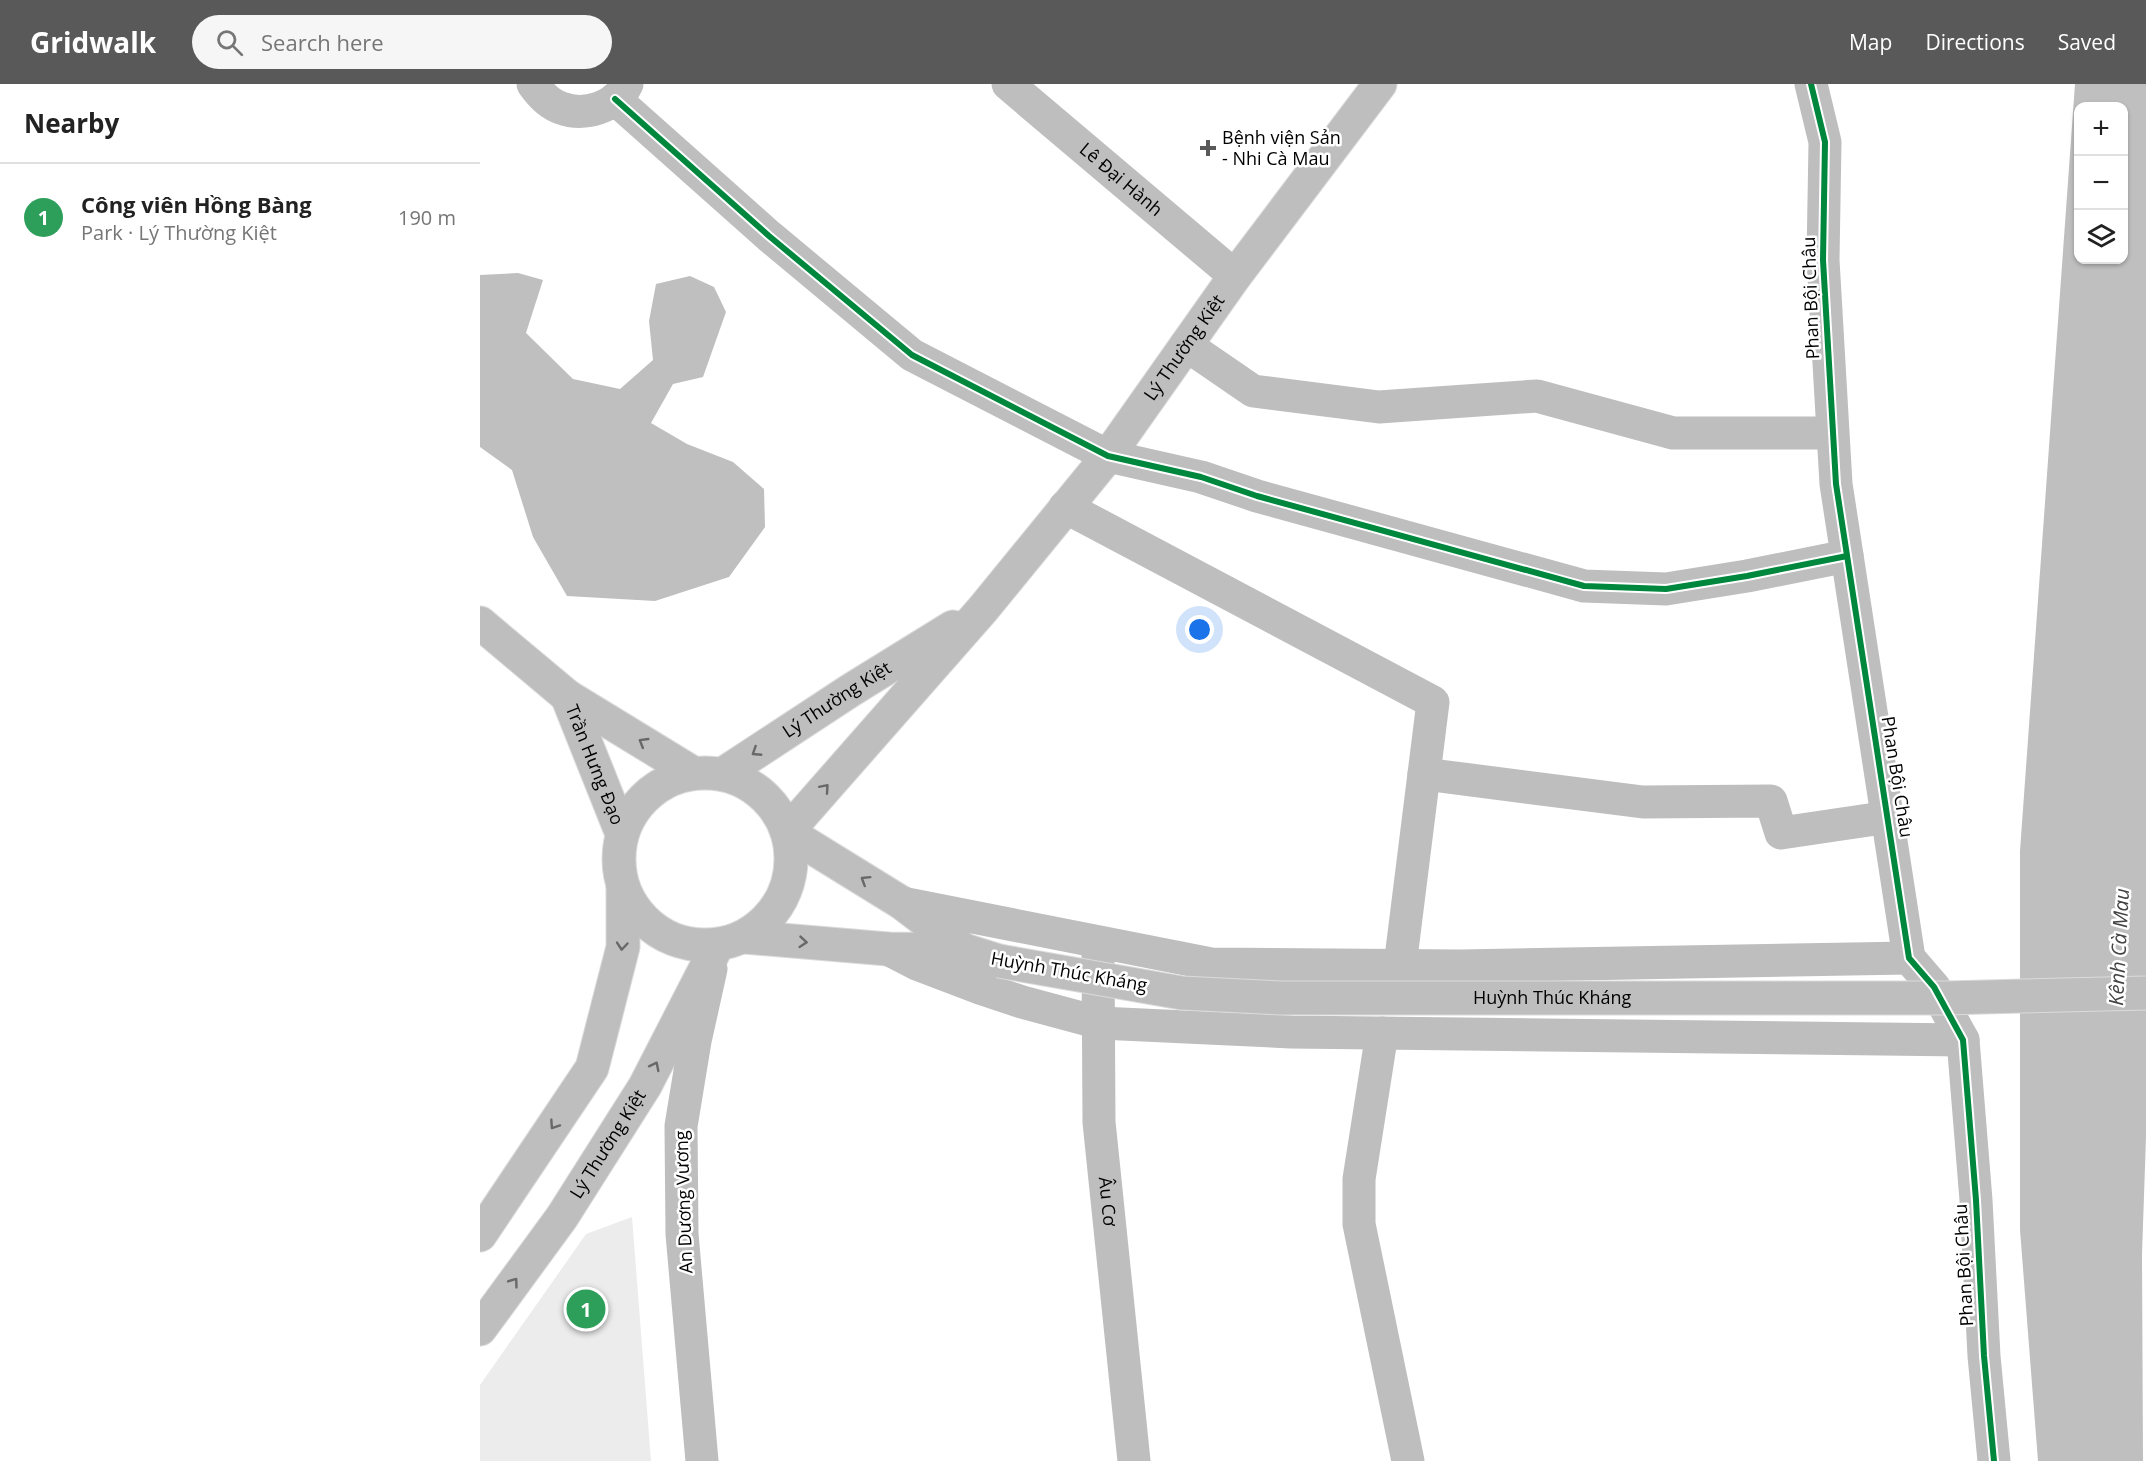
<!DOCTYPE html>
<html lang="en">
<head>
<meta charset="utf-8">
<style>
  body { margin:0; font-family:"Open Sans",sans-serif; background:#f6f6f6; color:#222 }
  .controls { position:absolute; right:18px; top:18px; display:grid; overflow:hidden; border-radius:12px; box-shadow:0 2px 4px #0004 }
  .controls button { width:54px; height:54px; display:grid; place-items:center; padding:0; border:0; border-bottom:2px solid #e0e0e0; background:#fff; color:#222; font:30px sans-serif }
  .you { position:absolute; left:720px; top:546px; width:21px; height:21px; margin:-15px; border:4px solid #fff; border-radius:50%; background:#1a73e8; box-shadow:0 0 0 9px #1a73e833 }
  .badge { display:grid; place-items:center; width:39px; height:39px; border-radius:50%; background:#595959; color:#fff; font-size:20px; font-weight:700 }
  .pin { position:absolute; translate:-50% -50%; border:3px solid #fff; box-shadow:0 2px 6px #0006 }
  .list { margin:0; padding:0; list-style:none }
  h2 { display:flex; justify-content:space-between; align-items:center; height:78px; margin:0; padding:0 24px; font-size:26px }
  h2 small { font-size:20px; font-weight:400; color:#767676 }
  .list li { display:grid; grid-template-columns:39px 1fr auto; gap:18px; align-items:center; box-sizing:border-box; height:108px; padding:0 24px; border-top:2px solid #e0e0e0 }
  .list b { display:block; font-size:22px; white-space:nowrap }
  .list p { margin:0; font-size:20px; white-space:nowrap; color:#767676 }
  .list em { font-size:20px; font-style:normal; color:#767676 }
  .icon { flex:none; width:33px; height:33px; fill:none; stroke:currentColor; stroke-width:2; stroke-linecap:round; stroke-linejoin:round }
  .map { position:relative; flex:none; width:1666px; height:1377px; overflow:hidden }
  header { display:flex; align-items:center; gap:36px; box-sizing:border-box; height:84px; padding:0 30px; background:#595959; color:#fff }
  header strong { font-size:28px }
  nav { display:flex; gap:33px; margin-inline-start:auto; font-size:21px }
  .search { width:420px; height:54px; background:#f6f6f6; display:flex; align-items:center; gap:15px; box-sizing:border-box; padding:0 21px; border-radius:33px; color:#767676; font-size:22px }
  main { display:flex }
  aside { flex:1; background:#fff }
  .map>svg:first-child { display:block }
  .green { fill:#ececec }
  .water { fill:#bfbfbf; fill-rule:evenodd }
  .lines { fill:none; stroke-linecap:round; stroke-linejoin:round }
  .major-casing { stroke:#dbdbdb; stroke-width:35 }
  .highway-casing { stroke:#dbdbdb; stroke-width:35 }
  .minor { stroke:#bebebe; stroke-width:33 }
  .major { stroke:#bebebe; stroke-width:33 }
  .highway { stroke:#bebebe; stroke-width:33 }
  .major-bridge-casing { stroke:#dbdbdb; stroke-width:35; stroke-linecap:butt }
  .major-bridge { stroke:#bebebe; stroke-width:33 }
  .cycleway-casing { stroke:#fff; stroke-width:10 }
  .cycleway { stroke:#00873e; stroke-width:6 }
  .oneway { stroke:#686868 }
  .poi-dot { fill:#595959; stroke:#fff; stroke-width:2 }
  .labels { text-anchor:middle; stroke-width:5; stroke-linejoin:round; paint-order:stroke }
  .poi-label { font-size:18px; fill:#000; stroke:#fff; text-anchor:start }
  .street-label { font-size:18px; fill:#000; stroke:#fff }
  .water-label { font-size:20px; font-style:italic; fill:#444; stroke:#fff }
</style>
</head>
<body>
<header>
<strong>Gridwalk</strong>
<div class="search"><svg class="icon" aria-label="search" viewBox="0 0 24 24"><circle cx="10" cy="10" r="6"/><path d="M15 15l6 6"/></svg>Search here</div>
<nav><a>Map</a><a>Directions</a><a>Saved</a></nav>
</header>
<main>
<aside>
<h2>Nearby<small></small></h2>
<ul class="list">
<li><span class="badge" style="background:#2e9e5b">1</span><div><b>Công viên Hồng Bàng</b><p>Park · Lý Thường Kiệt</p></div><em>190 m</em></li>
</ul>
</aside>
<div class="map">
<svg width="1666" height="1377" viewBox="0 0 1666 1377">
  <rect width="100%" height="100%" fill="#fff"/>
  <polygon class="green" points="152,1133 171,1377 0,1377 0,1301 106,1150"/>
  <g class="water">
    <path d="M1595 0H1666V1053L1662 1170 1663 1377H1558L1540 1146V767ZM1598 22H1644V176H1598Z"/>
    <polygon points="38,189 63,196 46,249 93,295 140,305 173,276 169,237 176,200 210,192 234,203 246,228 223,293 193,300 171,339 207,360 253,378 284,405 285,443 249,493 175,517 87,512 53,453 32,386 0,363 0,191"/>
  </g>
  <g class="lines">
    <defs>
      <g id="major">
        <polyline points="0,539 87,612 213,689"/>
        <path id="s3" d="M87 612 142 750"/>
        <polyline points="307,748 422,819 484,866"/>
        <polyline points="265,853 408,865 484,866 519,877"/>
      </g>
      <g id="highway">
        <circle cx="225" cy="775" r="86"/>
        <path id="s4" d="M243 690 371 606 473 543"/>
        <path id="s5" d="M307 748 503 525 628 372 755 192 900 0"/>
        <polyline points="0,1151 112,984 143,863 143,804"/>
        <path id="s6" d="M0 1245 82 1133 165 1002 237 862"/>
      </g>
    </defs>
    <use href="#major" class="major-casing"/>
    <use href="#highway" class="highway-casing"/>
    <g class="minor">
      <path d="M53 0C60 10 69 20 81 24 105 33 136 23 147 0"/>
      <path id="s1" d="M528 0 755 192"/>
      <polyline points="1331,0 1345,58 1343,176 1356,400 1429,874 1454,903 1483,956 1496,1116 1504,1272 1514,1377"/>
      <polyline points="135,15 289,152 432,271 628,372 721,393 777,412 1104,502 1186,505 1267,492 1367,472"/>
      <polyline points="706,261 773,307 899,323 1057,312 1193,349 1352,349"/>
      <polyline points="585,423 953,618 920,882"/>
      <polyline points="944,690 1163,718 1291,717 1301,749 1409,733"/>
      <polyline points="422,819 731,880 981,882 1429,874"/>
      <polyline points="408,865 437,880 500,904 542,918 620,939 811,948 1483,956"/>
      <path id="s2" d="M618 868 619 1038 654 1377"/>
      <polyline points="902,949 879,1095 879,1140 928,1377"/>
      <polyline points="222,1377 202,1150 201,1042 215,957 231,885"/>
    </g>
    <use href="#major" class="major"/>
    <use href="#highway" class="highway"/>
    <defs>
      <g id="major-bridge">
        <path id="s7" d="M519 877 702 909 802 914H1465L1666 909"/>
      </g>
    </defs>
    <use href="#major-bridge" class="major-bridge-casing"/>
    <use href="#major-bridge" class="major-bridge"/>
    <defs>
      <g id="cycleway">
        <polyline points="1331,0 1345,58 1343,176 1356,400 1429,874 1454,903 1483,956 1496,1116 1504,1272 1514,1377"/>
        <polyline points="135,15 289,152 432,271 628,372 721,393 777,412 1104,502 1186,505 1267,492 1367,472"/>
      </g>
    </defs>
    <use href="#cycleway" class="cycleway-casing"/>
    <use href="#cycleway" class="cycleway"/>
  </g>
  <defs><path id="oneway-chevron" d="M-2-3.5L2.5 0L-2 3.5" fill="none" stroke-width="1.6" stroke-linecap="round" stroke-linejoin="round" transform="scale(1.5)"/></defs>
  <g class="oneway">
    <use href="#oneway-chevron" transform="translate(163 658) rotate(-149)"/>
    <use href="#oneway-chevron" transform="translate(276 668) rotate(147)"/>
    <use href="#oneway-chevron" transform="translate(345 704) rotate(-49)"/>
    <use href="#oneway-chevron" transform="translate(385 796) rotate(-148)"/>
    <use href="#oneway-chevron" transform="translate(323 858) rotate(5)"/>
    <use href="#oneway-chevron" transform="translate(142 862) rotate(95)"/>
    <use href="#oneway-chevron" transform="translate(175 982) rotate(-63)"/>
    <use href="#oneway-chevron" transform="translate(74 1041) rotate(124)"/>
    <use href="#oneway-chevron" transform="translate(34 1198) rotate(-54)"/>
  </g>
  <path class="poi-dot" d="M725 55h6v6h6v6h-6v6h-6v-6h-6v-6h6z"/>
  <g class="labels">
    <g class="poi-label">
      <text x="742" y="60">Bệnh viện Sản<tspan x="742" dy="21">- Nhi Cà Mau</tspan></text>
    </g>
    <g class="street-label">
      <text dy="6" stroke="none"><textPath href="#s1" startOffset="148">Lê Đại Hành</textPath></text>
      <text transform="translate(1331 214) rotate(-92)" y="6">Phan Bội Châu</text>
      <text dy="6" stroke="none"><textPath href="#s5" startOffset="627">Lý Thường Kiệt</textPath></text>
      <text dy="6" stroke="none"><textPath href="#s4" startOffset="136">Lý Thường Kiệt</textPath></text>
      <text dy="6" stroke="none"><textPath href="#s3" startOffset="74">Trần Hưng Đạo</textPath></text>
      <text transform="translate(1417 693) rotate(81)" y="6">Phan Bội Châu</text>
      <text transform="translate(589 888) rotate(10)" y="6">Huỳnh Thúc Kháng</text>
      <text dy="6" stroke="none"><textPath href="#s7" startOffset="556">Huỳnh Thúc Kháng</textPath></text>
      <text dy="6" stroke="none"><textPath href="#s6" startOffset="225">Lý Thường Kiệt</textPath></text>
      <text transform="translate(204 1118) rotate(-92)" y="6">An Dương Vương</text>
      <text dy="6" stroke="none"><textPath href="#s2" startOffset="250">Âu Cơ</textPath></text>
      <text transform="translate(1484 1181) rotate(-93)" y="6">Phan Bội Châu</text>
    </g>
    <g class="water-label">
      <text transform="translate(1639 863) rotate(-87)" y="7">Kênh Cà Mau</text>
    </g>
  </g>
</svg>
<div class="controls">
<button>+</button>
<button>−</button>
<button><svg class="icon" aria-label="layers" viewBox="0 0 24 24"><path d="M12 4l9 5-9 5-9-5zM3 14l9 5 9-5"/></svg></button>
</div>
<div class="you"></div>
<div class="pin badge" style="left:106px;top:1225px;background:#2e9e5b">1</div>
</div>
</main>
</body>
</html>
